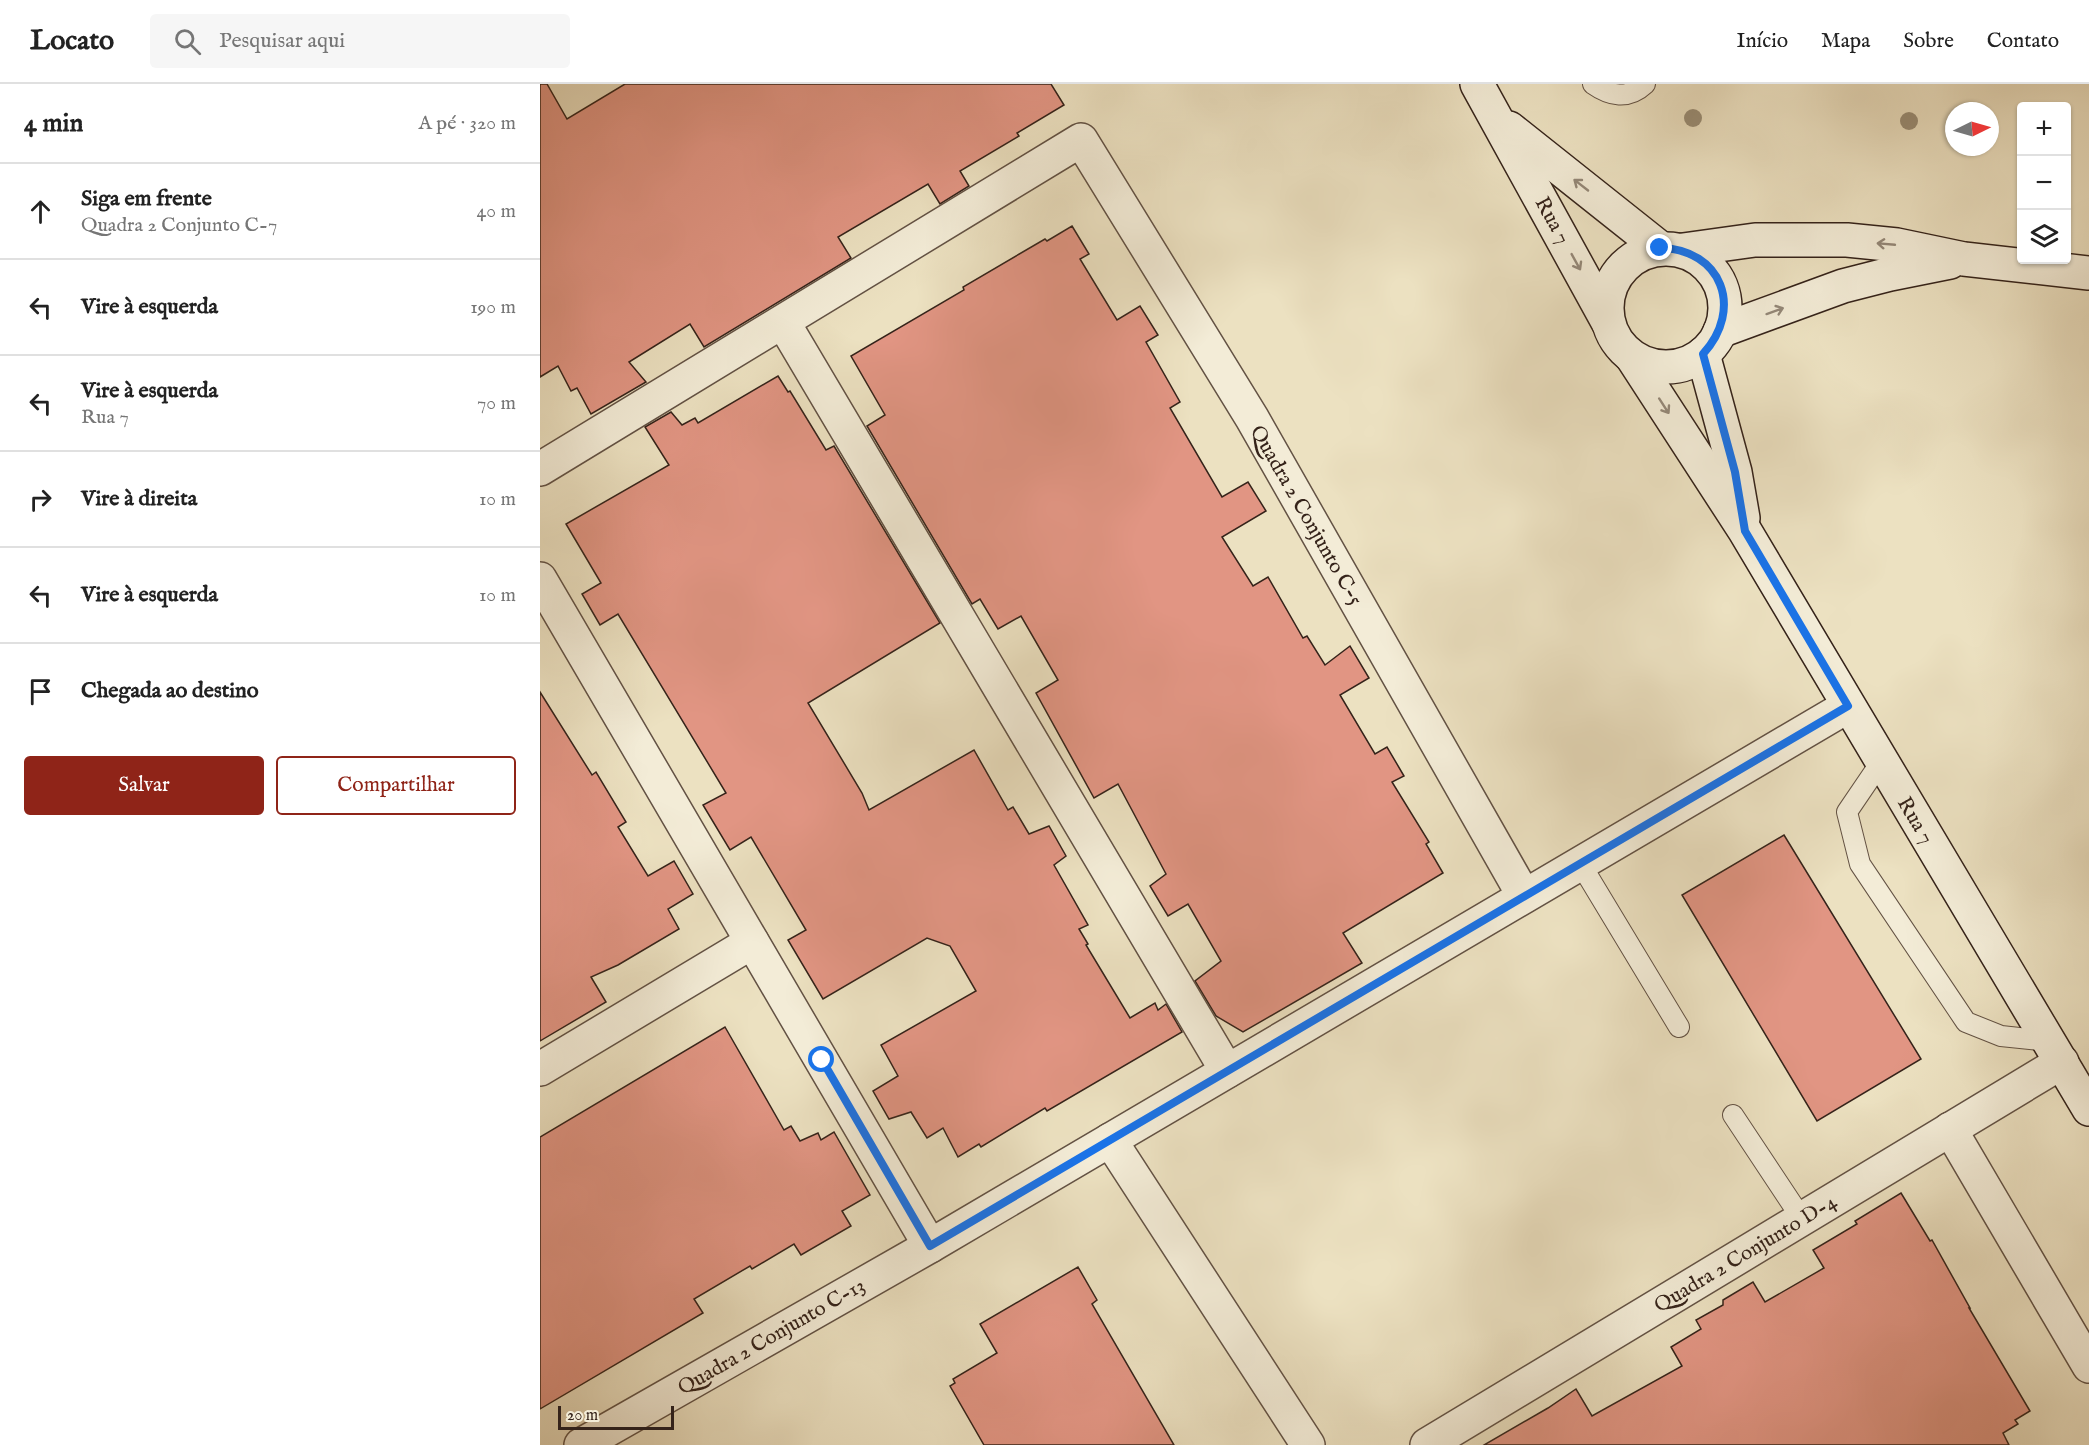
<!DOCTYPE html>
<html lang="pt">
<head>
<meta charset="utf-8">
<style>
  body { margin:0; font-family:"IM FELL English",serif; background:#f6f6f6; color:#222 }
  .controls { position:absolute; right:18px; top:18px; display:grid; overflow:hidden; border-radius:6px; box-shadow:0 2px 4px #0004 }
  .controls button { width:54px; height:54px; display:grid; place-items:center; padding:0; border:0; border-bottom:2px solid #e0e0e0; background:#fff; color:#222; font:30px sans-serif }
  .compass { position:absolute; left:1405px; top:18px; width:54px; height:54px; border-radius:50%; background:#fff; box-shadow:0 2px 4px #0004; rotate:85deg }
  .scale { position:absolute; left:18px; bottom:15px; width:116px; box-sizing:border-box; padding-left:6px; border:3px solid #35231a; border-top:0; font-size:16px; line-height:21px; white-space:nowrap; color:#35231a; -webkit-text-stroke:4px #f3ecd7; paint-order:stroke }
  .stop { position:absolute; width:18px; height:18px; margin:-14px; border:4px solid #1a73e8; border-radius:50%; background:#fff }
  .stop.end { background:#1a73e8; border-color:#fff; box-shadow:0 2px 6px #0008 }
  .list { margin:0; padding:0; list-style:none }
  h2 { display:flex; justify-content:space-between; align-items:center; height:78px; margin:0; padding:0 24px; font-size:26px }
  h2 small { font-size:20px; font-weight:400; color:#767676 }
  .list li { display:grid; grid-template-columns:39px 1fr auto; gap:18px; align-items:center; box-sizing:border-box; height:96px; padding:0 24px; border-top:2px solid #e0e0e0 }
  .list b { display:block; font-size:22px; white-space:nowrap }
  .list p { margin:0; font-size:20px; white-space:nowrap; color:#767676 }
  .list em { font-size:20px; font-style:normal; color:#767676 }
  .actions { display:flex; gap:12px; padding:18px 24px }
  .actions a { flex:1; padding:14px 0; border:2px solid #8f2418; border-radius:6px; text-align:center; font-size:21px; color:#8f2418 }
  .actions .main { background:#8f2418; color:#fff }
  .icon { flex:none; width:33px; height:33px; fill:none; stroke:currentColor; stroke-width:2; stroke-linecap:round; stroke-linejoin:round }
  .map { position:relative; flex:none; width:1549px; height:1361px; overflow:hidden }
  header { display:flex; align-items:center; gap:36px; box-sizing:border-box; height:84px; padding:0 30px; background:#fff; border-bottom:2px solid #e0e0e0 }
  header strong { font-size:28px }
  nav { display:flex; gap:33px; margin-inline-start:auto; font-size:21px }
  .search { width:420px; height:54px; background:#f6f6f6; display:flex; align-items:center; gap:15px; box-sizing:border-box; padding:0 21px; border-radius:6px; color:#767676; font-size:22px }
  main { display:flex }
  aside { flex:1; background:#fff }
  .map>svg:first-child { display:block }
  .building { fill:#e19583; stroke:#35231a; stroke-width:1.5 }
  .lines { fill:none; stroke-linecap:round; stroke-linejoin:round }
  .lane-casing { stroke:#635244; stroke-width:22 }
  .street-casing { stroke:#635244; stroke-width:36 }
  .secondary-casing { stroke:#35231a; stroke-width:36 }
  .lane { stroke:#f3ecd7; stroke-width:20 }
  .street { stroke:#f3ecd7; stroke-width:33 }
  .secondary { stroke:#f3ecd7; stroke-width:33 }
  .tree { fill:#9a8e76 }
  .oneway { stroke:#948878 }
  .route { stroke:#1a73e8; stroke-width:8 }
  .labels { text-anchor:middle; stroke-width:4.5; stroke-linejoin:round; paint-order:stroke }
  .street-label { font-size:21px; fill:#35231a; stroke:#f3ecd7 }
</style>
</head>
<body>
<header>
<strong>Locato</strong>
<div class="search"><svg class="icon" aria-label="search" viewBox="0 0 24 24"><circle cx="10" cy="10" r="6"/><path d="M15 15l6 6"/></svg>Pesquisar aqui</div>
<nav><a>Início</a><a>Mapa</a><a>Sobre</a><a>Contato</a></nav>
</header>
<main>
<aside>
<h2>4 min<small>A pé · 320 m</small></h2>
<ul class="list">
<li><svg class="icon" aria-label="ahead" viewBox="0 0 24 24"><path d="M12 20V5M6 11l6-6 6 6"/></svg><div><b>Siga em frente</b><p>Quadra 2 Conjunto C-7</p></div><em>40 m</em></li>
<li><svg class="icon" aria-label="left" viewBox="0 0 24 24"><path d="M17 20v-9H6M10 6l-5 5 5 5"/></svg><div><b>Vire à esquerda</b></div><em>190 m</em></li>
<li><svg class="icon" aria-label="left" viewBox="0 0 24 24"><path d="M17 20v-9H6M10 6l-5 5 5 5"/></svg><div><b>Vire à esquerda</b><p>Rua 7</p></div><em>70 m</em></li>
<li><svg class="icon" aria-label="right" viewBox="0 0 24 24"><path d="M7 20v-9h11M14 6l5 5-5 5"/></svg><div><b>Vire à direita</b></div><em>10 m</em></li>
<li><svg class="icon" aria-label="left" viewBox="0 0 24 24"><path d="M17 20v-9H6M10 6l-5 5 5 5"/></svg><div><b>Vire à esquerda</b></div><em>10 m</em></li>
<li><svg class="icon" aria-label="arrive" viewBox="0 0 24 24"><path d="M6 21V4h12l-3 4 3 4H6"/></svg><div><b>Chegada ao destino</b></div></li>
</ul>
<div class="actions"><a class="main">Salvar</a><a>Compartilhar</a></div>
</aside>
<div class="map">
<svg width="1549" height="1361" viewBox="0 0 1549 1361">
  <rect width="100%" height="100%" fill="#ece1c1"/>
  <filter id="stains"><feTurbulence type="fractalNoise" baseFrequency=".00333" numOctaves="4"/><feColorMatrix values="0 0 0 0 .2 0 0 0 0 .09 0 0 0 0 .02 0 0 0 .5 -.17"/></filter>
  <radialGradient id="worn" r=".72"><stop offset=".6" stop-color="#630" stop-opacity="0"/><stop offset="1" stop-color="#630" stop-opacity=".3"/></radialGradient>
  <g class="building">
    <polygon points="0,0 7,0 27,35 85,0 511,0 524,21 477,49 479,52 420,87 429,102 400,120 388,100 298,153 311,174 164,263 150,240 89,278 106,298 51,330 37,304 31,307 18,282 0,293"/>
    <polygon points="532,142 549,170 540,175 577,236 600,222 618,251 606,258 640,318 630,324 682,413 708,398 726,427 682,453 713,502 728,493 763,554 767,552 785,581 810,562 829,594 800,611 835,670 847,663 864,692 852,698 889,758 886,760 903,789 803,849 822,879 703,948 676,932 655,897 681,877 648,820 628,832 610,802 626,790 578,700 554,714 496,609 518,596 481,532 458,545 440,515 432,520 327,342 345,331 311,272 424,206 423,203 505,155 507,157"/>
    <polygon points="238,292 248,308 250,307 286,366 294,362 400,539 268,619 322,709 329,726 434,666 468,726 473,723 489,750 509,742 526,772 514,781 548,841 539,845 548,860 546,861 590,934 615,919 618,926 626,920 642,948 507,1027 505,1024 441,1063 439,1060 418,1073 403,1044 387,1054 371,1028 349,1035 333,1007 358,992 341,961 436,907 410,862 387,854 283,915 248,856 266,846 211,753 190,766 163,721 186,709 78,530 60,541 42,510 61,499 26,440 129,381 105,343 131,328 142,341 155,334 158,339"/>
    <polygon points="0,608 52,691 56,688 86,738 78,743 108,792 134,777 153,810 128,825 139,845 78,881 51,893 66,918 0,957"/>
    <polygon points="1244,751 1381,975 1277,1037 1142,811"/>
    <polygon points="185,943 244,1046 251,1042 260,1057 278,1049 281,1056 294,1048 330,1111 302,1127 311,1142 261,1171 254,1160 212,1185 210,1182 154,1215 163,1229 0,1325 0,1053"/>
    <polygon points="1361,1109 1390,1157 1392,1156 1430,1224 1429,1224 1490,1327 1475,1336 1478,1340 1463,1349 1469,1361 944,1361 1008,1324 1036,1305 1052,1332 1142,1282 1131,1263 1161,1245 1156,1236 1183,1221 1183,1216 1213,1198 1225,1218 1284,1184 1273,1166 1317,1140 1315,1137"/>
    <polygon points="538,1183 557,1216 552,1220 634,1361 444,1361 410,1302 415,1299 413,1295 457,1269 440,1240"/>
  </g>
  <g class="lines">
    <defs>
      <g id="lane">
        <path d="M1053 0C1070 12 1088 16 1105 0"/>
        <polyline points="1341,678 1307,728 1320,780 1426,938 1461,952 1509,957"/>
        <polyline points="1040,779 1139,943"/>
        <polyline points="1193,1031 1262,1135"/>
      </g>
      <g id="street">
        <polyline points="243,238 687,987"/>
        <polyline points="0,385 541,56 712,334 984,812"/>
        <polyline points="0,495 390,1162"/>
        <polyline points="0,985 212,858"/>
        <polyline points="1410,1045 1549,1282"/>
        <polyline points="570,1056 768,1361"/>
        <polyline points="41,1361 390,1162 1308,622"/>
        <polyline points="887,1361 1522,978"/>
      </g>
      <g id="secondary">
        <polyline points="937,0 1068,238"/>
        <polyline points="969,44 1120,164"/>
        <circle cx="1126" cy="224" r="59"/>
        <polyline points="1143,166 1215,156 1307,156 1357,161 1424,175 1549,189"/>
        <polyline points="1180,247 1303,202 1350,190 1410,178"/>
        <polyline points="1163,270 1195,388 1203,434"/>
        <polyline points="1092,273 1205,447 1549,1025"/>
      </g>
    </defs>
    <use href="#lane" class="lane-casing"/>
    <use href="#street" class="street-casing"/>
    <use href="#secondary" class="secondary-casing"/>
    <use href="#lane" class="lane"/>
    <use href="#street" class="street"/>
    <use href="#secondary" class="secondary"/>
  </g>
  <g class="tree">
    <circle cx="1153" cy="34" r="9"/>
    <circle cx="1369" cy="37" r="9"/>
  </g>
  <defs><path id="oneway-shaft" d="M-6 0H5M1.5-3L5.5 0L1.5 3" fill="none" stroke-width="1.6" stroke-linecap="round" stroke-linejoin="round" transform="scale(1.5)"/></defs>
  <g class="oneway">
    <use href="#oneway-shaft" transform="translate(1041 101) rotate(-142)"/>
    <use href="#oneway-shaft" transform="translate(1346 160) rotate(-175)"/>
    <use href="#oneway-shaft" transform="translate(1036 178) rotate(61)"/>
    <use href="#oneway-shaft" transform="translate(1235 227) rotate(-20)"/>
    <use href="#oneway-shaft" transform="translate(1124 322) rotate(57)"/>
  </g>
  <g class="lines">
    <path class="route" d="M282 976 390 1162 1308 622 1205 447 1195 388 1163 270C1204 225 1182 165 1120 164"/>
  </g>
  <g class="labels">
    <g class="street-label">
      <text transform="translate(1013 136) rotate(61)" y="7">Rua 7</text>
      <text transform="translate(767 431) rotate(60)" y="7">Quadra 2 Conjunto C-5</text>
      <text transform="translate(1376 736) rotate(59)" y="7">Rua 7</text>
      <text transform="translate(1205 1169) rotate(-31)" y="7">Quadra 2 Conjunto D-4</text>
      <text transform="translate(231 1252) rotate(-30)" y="7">Quadra 2 Conjunto C-13</text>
    </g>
  </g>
  <rect width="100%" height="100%" filter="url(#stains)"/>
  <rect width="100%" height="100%" fill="url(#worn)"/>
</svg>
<div class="controls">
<button>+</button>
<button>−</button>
<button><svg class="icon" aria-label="layers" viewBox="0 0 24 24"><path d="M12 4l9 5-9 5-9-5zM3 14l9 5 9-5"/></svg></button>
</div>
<svg class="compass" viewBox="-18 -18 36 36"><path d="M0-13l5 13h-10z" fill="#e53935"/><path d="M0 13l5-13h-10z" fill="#767676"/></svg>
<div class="scale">20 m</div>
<div class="stop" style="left:282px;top:976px"></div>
<div class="stop end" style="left:1120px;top:164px"></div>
</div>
</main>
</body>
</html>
